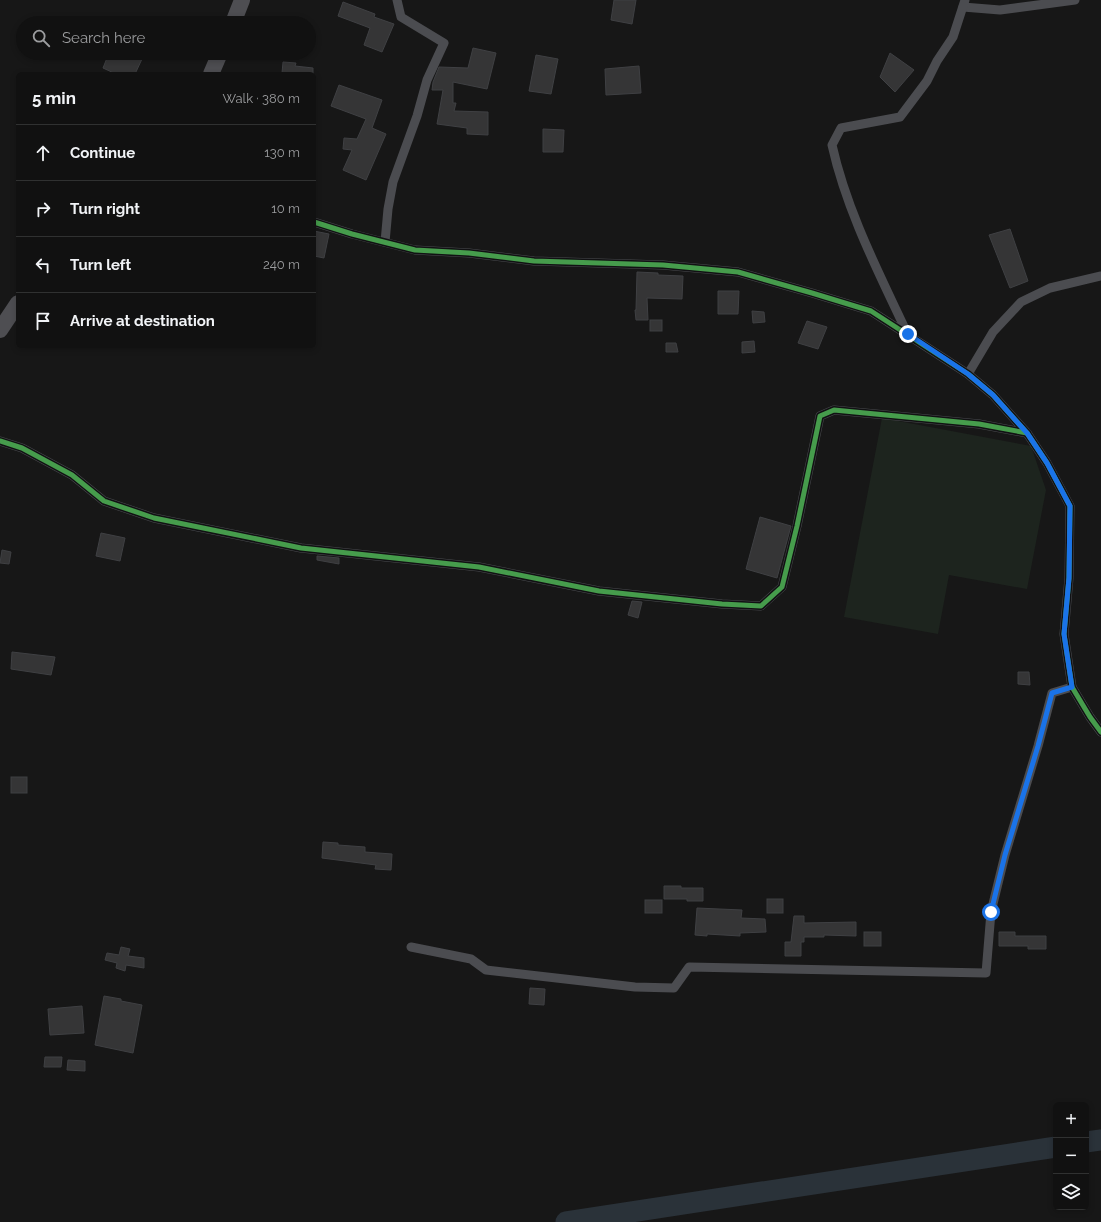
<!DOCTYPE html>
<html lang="en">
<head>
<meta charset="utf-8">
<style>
  body { margin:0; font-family:Raleway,sans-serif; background:#1a1a1a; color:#f1f3f6 }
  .controls { position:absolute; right:12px; bottom:12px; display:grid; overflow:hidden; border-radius:6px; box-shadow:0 2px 6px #0003 }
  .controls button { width:36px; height:36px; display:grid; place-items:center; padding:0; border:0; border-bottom:1px solid #303131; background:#111; color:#f1f3f6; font:20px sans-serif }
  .stop { position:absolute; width:12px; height:12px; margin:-9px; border:3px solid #1a73e8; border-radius:50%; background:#fff }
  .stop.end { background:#1a73e8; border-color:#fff; box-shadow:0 1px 4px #0008 }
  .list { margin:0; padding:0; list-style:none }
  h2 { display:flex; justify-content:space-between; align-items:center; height:52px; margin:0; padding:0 16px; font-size:17px }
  h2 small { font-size:13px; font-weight:400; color:#9c9d9f }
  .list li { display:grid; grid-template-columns:26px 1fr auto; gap:12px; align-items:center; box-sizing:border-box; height:56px; padding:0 16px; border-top:1px solid #303131 }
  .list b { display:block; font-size:15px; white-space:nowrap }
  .list em { font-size:13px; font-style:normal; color:#9c9d9f }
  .icon { flex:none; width:22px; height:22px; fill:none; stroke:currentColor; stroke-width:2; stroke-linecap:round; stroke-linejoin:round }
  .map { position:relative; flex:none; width:1101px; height:1222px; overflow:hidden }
  .search { position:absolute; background:#111; box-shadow:0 2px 6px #0003; left:16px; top:16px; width:300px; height:44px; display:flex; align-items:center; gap:10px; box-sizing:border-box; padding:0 14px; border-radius:22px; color:#9c9d9f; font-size:15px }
  .panel { position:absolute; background:#111; box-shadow:0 2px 6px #0003; left:16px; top:72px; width:300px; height:276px; border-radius:6px }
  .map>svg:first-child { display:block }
  .green { fill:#1d241e }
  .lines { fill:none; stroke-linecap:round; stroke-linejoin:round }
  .river { stroke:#2a3239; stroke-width:21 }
  .building { fill:#353536; stroke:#3f4043 }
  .minor { stroke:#4b4c50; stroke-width:9 }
  .trunk { stroke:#4e4e52; stroke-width:16 }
  .cycleway-casing { stroke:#111113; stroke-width:8 }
  .cycleway { stroke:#469c4c; stroke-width:5 }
  .route { stroke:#1a73e8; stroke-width:5 }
</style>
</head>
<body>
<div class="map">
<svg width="1101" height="1222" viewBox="0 0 1101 1222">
  <rect width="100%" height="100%" fill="#171717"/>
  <polygon class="green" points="882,418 1031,446 1046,490 1027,589 949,575 938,634 844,617"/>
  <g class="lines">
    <g class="river">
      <polyline points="1086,1142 1101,1140"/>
      <polyline points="566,1222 1056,1147"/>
    </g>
  </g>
  <g class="building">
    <polygon points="614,0 636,0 632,24 611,20"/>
    <polygon points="343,2 375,14 374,17 394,24 382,52 364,45 370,28 338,16"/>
    <polygon points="473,48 496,53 487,89 453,82 453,103 456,103 454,111 488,112 488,135 467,134 467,128 437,124 443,90 432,90 433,82 439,67 468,68"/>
    <polygon points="109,53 127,53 142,59 135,74 116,74 103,68"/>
    <polygon points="890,53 914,70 895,92 880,77"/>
    <polygon points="536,55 558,59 551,94 529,91"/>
    <polygon points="283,62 296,63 295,66 313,68 313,74 282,73"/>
    <polygon points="639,66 641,93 606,95 605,69"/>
    <polygon points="339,85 382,100 372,128 386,134 366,180 343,170 352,150 343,149 344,138 357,139 366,119 331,106"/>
    <polygon points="543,129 564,130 563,152 543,152"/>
    <polygon points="1010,229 1028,281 1010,288 989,235"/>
    <polygon points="314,231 329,234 324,258 314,256"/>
    <polygon points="637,272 658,273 658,275 683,276 682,299 647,298 648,320 636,320 635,310 636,310"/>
    <polygon points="718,291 739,291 738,314 718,314"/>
    <polygon points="752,311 764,312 765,322 753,323"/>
    <rect x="650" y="320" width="12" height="11"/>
    <polygon points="807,321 827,327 818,349 798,343"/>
    <polygon points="754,341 755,352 742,353 742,342"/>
    <polygon points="666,343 676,343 678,352 666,352"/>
    <polygon points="760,517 791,526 777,578 746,569"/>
    <polygon points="101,533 125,538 120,561 96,556"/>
    <polygon points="2,550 11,552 9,564 0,563"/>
    <polygon points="317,556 339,558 339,564 317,560"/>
    <polygon points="632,601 642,602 638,618 628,615"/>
    <polygon points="12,652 55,657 51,675 11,669"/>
    <polygon points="1018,672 1029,672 1030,685 1018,684"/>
    <rect x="11" y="777" width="16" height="16"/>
    <polygon points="323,842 338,843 338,845 365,847 365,852 392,854 391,870 375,869 376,865 322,858"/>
    <polygon points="664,886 681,886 681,888 703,888 703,901 687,901 687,899 664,899"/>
    <rect x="767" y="899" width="16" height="14"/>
    <rect x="645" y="900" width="17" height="13"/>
    <polygon points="697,908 742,910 741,918 765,919 766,932 740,933 740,936 707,934 707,936 695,935"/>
    <polygon points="794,916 804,916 804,923 856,922 856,936 824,935 824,937 804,937 804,942 801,942 801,956 785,956 785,942 791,942"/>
    <rect x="864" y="932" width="17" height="14"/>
    <polygon points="999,932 1015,932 1015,936 1046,936 1046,949 1028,949 1028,946 999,946"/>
    <polygon points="121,947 130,949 128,956 144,958 144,968 126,965 125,971 116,968 117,963 105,960 107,953 119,955"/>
    <polygon points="530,988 545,989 544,1005 529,1004"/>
    <polygon points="104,996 121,999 121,1001 142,1005 133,1053 95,1045"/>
    <polygon points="82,1006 84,1033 50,1035 48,1009"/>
    <polygon points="45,1057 62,1057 61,1067 44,1067"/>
    <polygon points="68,1060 85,1061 85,1071 67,1070"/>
  </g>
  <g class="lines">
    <g class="minor">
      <polyline points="963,7 1000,10 1075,0"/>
      <polyline points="314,222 352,234 415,250 469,253 534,261 663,265 738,272 812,293 871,311 908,335 968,374 993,395 1027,433 1047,463 1070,506 1069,578 1064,634 1072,687 1090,717 1101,732"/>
      <polyline points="385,242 388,209 393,182 417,116 427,80 444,43 401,17 397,0"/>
      <path d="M908 335C879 273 847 212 832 145L841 128 900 117 927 81 937 61 953 37 965 0"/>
      <polyline points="968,374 993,332 1021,302 1050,288 1101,276"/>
      <polyline points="0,441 22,448 72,475 104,501 154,518 301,548 479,567 599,591 722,604 761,606 782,587 797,526 820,416 834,410 979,424 1027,433"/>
      <polyline points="411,947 471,959 486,970 635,987 674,988 689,967 986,973 991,912 1005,855 1038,746 1052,693 1072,687"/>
    </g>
    <g class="trunk">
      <polyline points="233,23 242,0"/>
      <polyline points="211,74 220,53"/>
      <polyline points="0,330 18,303"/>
    </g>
    <defs>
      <g id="cycleway">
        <polyline points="314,222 352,234 415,250 469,253 534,261 663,265 738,272 812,293 871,311 908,335 968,374 993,395 1027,433 1047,463 1070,506 1069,578 1064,634 1072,687 1090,717 1101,732"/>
        <polyline points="0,441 22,448 72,475 104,501 154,518 301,548 479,567 599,591 722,604 761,606 782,587 797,526 820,416 834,410 979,424 1027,433"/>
      </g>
    </defs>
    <use href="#cycleway" class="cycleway-casing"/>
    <use href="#cycleway" class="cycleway"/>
  </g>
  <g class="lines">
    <polyline class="route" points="908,334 968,374 993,395 1027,433 1047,463 1070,506 1069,578 1064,634 1072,687 1052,693 1038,746 1005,855 991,912"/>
  </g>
</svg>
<div class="controls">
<button>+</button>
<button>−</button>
<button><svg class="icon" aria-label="layers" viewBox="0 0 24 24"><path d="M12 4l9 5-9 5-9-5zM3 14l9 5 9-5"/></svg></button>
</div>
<div class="stop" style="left:991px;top:912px"></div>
<div class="stop end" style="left:908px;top:334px"></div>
<div class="search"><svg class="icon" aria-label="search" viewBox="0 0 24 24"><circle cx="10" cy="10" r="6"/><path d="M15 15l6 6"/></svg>Search here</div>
<section class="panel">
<h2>5 min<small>Walk · 380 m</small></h2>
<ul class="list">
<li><svg class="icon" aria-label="ahead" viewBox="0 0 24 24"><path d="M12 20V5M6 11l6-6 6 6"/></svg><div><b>Continue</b></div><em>130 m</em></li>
<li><svg class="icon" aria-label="right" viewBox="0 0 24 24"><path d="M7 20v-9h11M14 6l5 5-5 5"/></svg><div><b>Turn right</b></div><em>10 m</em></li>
<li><svg class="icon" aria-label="left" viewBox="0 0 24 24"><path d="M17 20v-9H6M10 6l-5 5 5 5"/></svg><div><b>Turn left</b></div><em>240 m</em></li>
<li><svg class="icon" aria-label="arrive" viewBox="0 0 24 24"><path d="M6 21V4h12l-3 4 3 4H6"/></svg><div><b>Arrive at destination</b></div></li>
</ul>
</section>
</div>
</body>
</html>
